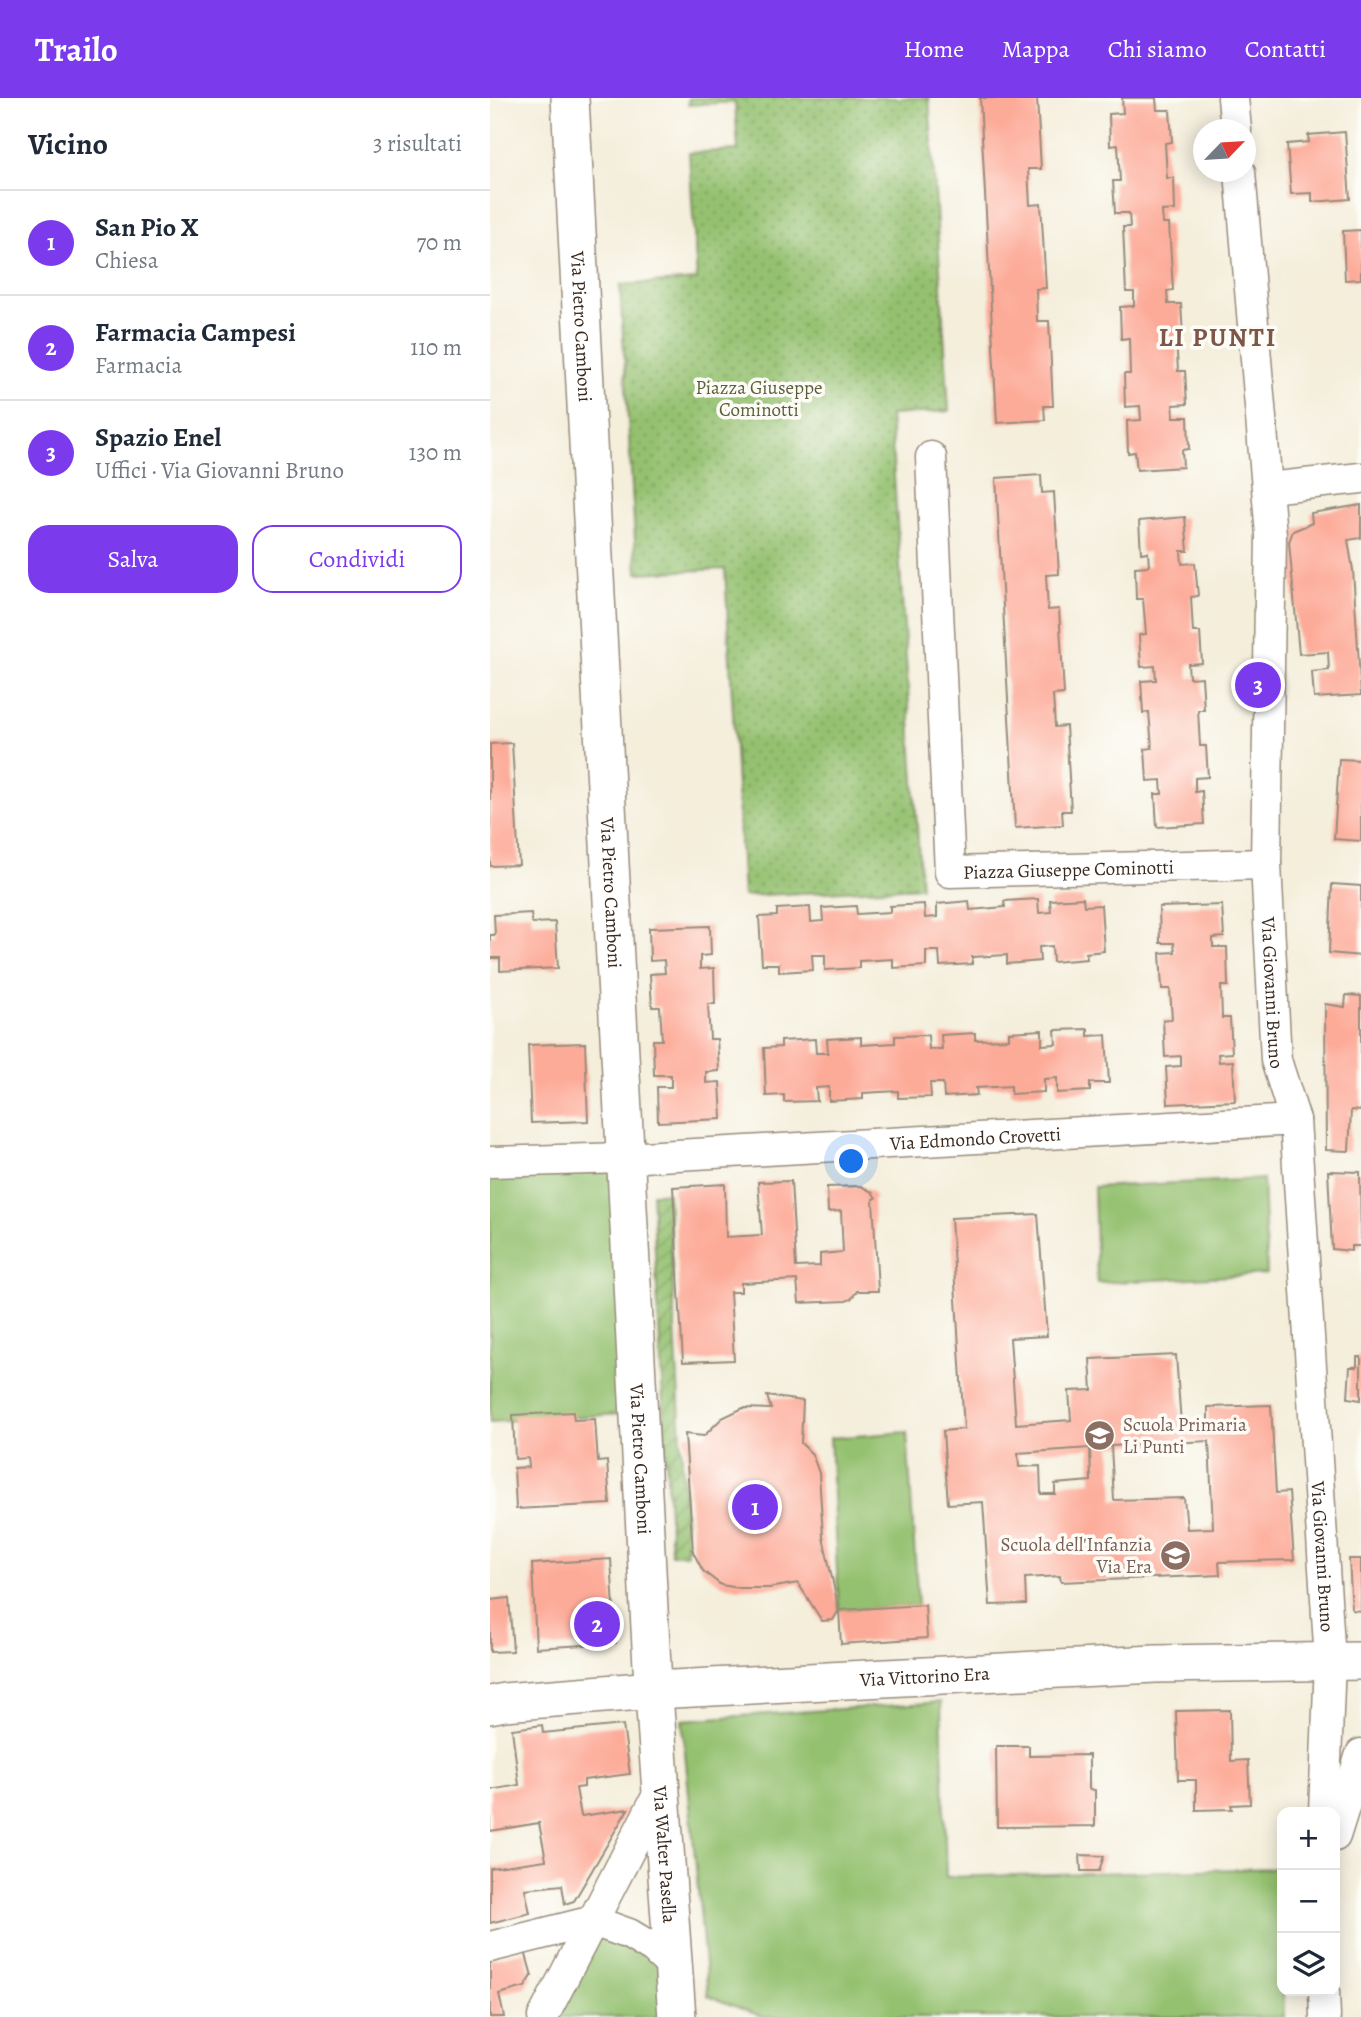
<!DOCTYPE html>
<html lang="it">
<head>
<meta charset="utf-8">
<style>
  body { margin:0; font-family:Alegreya,serif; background:#f6f6f7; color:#1f2937 }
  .controls { position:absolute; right:21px; bottom:21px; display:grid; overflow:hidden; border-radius:14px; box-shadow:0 4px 18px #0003 }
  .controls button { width:63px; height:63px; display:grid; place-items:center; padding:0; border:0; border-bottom:2px solid #e0e1e3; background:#fff; color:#1f2937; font:35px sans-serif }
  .compass { position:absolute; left:703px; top:21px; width:63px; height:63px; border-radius:50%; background:#fff; box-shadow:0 4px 18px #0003; rotate:65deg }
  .you { position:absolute; left:362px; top:1064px; width:24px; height:24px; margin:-18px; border:5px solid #fff; border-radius:50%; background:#1a73e8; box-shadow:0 0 0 10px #1a73e833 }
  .badge { display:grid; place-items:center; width:46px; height:46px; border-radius:50%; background:#7c3aed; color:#fff; font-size:23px; font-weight:700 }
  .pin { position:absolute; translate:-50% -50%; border:4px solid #fff; box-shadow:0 2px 7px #0006 }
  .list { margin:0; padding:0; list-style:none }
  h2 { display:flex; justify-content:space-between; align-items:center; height:91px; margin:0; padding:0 28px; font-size:30px }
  h2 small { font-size:23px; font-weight:400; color:#747a83 }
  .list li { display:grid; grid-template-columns:46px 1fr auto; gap:21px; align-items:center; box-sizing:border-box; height:105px; padding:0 28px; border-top:2px solid #e0e1e3 }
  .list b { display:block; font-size:26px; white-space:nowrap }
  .list p { margin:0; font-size:23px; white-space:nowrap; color:#747a83 }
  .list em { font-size:23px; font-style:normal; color:#747a83 }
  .actions { display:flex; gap:14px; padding:21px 28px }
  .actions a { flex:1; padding:16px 0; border:2px solid #7c3aed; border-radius:21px; text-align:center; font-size:24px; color:#7c3aed }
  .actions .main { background:#7c3aed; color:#fff }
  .icon { flex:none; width:38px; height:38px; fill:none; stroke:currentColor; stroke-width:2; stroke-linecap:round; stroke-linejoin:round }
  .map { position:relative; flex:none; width:871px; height:1919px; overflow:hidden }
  header { display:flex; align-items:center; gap:42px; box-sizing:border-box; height:98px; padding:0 35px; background:#7c3aed; color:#fff }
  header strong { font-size:33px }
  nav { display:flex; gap:38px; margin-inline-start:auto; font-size:24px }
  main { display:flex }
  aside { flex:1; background:#fff }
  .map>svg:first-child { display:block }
  .grass { fill:#94c170; stroke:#687647; stroke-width:2 }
  .park { fill:url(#park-dots); stroke:#687647; stroke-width:2 }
  .garden { fill:url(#garden-furrows); stroke:#687647; stroke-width:2 }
  .building { fill:#fdab99; fill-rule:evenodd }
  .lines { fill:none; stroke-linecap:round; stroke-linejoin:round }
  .minor-casing { stroke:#988c7c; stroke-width:33 }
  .tertiary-casing { stroke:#988c7c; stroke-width:40 }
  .minor { stroke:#fff; stroke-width:30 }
  .tertiary { stroke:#fff; stroke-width:37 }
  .labels { text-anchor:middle; stroke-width:7; stroke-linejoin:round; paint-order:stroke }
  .street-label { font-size:19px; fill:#3b2a1e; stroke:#fdfcf7 }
  .park-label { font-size:19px; fill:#5a5f3b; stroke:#fdfcf7 }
  .education-label { font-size:19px; fill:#785e54; stroke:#fdfcf7; text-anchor:start }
  .district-label { font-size:26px; font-weight:bold; letter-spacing:2px; fill:#7f5749; stroke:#fdfcf7 }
</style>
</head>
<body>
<header>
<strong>Trailo</strong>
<nav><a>Home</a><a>Mappa</a><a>Chi siamo</a><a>Contatti</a></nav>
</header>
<main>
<aside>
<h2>Vicino<small>3 risultati</small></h2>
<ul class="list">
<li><span class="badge">1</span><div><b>San Pio X</b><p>Chiesa</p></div><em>70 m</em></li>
<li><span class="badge">2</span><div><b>Farmacia Campesi</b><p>Farmacia</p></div><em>110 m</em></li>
<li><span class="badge">3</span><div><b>Spazio Enel</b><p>Uffici · Via Giovanni Bruno</p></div><em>130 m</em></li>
</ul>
<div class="actions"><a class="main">Salva</a><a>Condividi</a></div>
</aside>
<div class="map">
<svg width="871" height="1919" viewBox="0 0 871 1919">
  <defs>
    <pattern id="park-dots" width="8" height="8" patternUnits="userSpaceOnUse" patternTransform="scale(1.75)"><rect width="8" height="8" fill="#94c170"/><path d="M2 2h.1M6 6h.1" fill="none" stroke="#7a9d5b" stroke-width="1.8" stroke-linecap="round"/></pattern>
    <pattern id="garden-furrows" width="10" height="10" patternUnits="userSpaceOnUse" patternTransform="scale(1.75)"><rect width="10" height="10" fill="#94c170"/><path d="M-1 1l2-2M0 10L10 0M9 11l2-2" fill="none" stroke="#7a9d5b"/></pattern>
  </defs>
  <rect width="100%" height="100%" fill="#fdfcf7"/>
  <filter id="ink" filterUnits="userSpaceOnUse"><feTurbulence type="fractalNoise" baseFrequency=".0143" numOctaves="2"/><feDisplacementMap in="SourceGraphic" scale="14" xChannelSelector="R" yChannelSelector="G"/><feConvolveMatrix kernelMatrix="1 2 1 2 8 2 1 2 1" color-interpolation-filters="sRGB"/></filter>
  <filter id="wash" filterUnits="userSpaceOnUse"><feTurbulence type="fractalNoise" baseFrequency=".00686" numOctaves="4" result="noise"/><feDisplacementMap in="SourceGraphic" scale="28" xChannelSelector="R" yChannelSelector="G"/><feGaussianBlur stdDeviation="1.57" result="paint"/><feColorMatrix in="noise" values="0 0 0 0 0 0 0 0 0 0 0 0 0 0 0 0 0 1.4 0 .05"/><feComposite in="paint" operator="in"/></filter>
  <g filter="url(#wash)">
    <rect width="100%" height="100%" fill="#f4eedb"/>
    <g class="grass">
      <polygon points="134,1060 148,1315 0,1324 0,1064"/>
      <polygon points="773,1081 777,1176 607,1185 604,1089"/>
      <polygon points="417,1334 428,1508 349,1512 340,1340"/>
      <polygon points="451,1604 456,1779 789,1770 794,1919 273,1919 218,1898 192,1622"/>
      <polygon points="103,1823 164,1851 187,1919 53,1919"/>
    </g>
    <polygon class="park" points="198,0 439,0 459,313 400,317 431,789 253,798 235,471 147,475 130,187 207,182 199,55 248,52 245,4 198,7"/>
    <polygon class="garden" points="162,1095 178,1095 197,1456 181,1456"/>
    <g id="blocks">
      <g class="building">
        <polygon points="490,0 547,0 551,71 538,71 540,107 551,106 556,190 546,191 547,223 559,223 563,308 554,308 555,322 507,325"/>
        <polygon points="632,0 666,0 667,12 680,12 682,44 675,45 677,80 684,80 685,112 672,113 673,126 679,126 683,192 677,193 678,206 691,206 693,238 686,238 688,273 695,273 697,306 683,307 684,319 698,319 699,351 692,352 693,369 647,372 645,354 638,355 637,323 651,322 650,308 635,309 634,276 640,276 639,240 631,241 630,209 644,208 644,194 636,194 633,129 640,129 639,115 625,115 623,83 630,83 628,47 620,48 619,16 633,15"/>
        <polygon points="855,34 860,101 822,104 822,95 801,96 797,46 819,44 818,37"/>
        <polygon points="871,132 871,181 855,182 853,133"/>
        <polygon points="551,377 552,395 564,394 569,476 556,477 558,512 569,511 574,596 563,597 565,629 576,628 581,713 572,713 573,727 525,730 506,380"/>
        <polygon points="871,407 871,440 858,442 863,472 871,597 824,600 822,574 839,572 838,554 809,556 799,444 803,433 822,425 821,415"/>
        <polygon points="695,419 698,453 691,453 692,466 705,465 708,498 701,499 703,534 710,534 712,565 698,566 699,580 712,579 714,612 708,612 710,648 716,648 718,679 705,680 705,694 712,693 714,726 667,729 665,696 672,696 671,682 657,683 655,651 662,650 659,614 653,615 651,583 666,582 665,568 651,569 649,537 656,536 653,501 646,501 645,469 659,468 658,454 651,455 649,423"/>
        <polygon points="22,645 29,767 0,768 0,646"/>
        <polygon points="849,661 871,662 871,743 844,741"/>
        <polygon points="842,786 871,788 871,858 839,855"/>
        <polygon points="593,800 594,808 611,807 614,853 596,855 597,861 563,864 562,848 549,849 550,863 517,866 517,857 482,859 482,866 450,868 449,853 436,853 436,868 403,870 403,861 369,863 369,870 335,872 335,857 322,857 323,872 289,874 289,866 272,866 269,819 287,818 287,811 320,809 321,824 333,823 332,810 366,808 367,816 400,814 400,808 434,806 435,820 447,819 447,806 479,803 480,812 515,809 514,803 548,801 549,815 561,814 560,802"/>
        <polygon points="732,807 734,839 723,840 723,849 737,849 738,888 731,888 732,920 740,920 742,955 728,956 729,964 743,963 745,1003 678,1006 676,969 691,968 691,958 675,959 673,922 682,921 680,891 672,891 670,855 685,854 684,845 670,845 669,809"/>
        <polygon points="41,815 42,825 65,824 68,870 10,873 10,860 0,860 0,837 5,837 4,817"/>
        <polygon points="220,828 221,857 210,858 210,871 224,870 225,906 218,906 220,941 227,941 229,973 216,974 216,985 230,984 232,1021 168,1024 167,989 181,989 181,977 164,977 163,942 172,942 170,909 162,909 160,876 175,875 174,862 160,863 159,830"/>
        <polygon points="856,897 871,898 871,1013 861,1012 859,1053 836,1052 835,906 855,909"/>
        <polygon points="598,931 598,938 616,937 619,985 600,985 600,993 567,995 567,980 554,981 554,994 521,996 521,988 486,990 487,997 454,999 453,985 440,985 441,999 408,1000 408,993 373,995 373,1001 339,1003 339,989 326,990 327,1003 294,1004 294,997 276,998 274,950 291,949 291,943 325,941 326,955 338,955 337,941 371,939 371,947 405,945 405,938 438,937 439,951 452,951 451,937 485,935 485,942 519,941 519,934 552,932 552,947 566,946 565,932"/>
        <polygon points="95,945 98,1023 41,1025 38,947"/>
        <polygon points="838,1073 870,1074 871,1148 861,1148 861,1153 842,1151"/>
        <polygon points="301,1083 306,1169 330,1168 330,1156 353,1154 351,1113 338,1114 337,1089 371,1088 382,1094 386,1100 383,1101 388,1193 367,1193 361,1201 356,1203 309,1205 307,1182 251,1185 251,1194 240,1194 244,1262 193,1264 183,1089 235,1086 236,1139 272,1137 268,1084"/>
        <path d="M548 1116 557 1238 520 1240 526 1326 581 1322 579 1293 602 1292 600 1261 686 1257 691 1326 718 1325V1309L781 1307 786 1395 799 1394 804 1462 729 1464 730 1477 571 1484 570 1478 535 1480 536 1506 500 1507 493 1404 458 1406 453 1333 474 1331 461 1120ZM719 1343 723 1430 697 1431 694 1400 624 1402 621 1348ZM600 1350 601 1383 565 1386V1396H551L550 1368 529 1369 528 1355Z"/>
        <polygon points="867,1259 871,1259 871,1302 858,1300 860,1269 867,1269"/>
        <polygon points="277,1298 313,1303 311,1345 322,1356 329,1375 333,1439 349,1512 343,1522 332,1523 308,1485 279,1490 249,1490 231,1487 213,1473 203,1454 195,1336 214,1338 232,1320 253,1310 281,1311"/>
        <polygon points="83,1314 84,1322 105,1321 108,1364 117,1363 120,1406 26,1411 24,1370 39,1369 38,1360 25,1361 23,1317"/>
        <polygon points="121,1461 126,1545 46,1550 42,1466"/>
        <polygon points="859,1461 871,1461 871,1513 862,1512"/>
        <polygon points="19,1500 23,1553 0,1554 0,1502"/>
        <polygon points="435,1507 437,1540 351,1546 349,1512"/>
        <polygon points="740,1612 741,1663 758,1662 760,1706 741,1707 742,1711 706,1712 706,1682 688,1682 686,1613"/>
        <polygon points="52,1627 53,1635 133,1627 140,1676 94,1682 94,1689 86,1690 91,1718 138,1711 84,1803 75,1806 72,1787 35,1791 40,1815 0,1825 0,1770 56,1762 49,1725 0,1733 0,1692 29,1687 22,1631"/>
        <polygon points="506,1648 539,1648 539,1658 599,1657 599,1691 605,1692 605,1728 507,1729"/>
        <polygon points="590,1757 614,1758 609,1773 591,1773"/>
        <polygon points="35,1853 42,1878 35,1889 9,1896 14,1919 0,1919 0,1861"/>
      </g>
    </g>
  </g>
  <g filter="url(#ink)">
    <use href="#blocks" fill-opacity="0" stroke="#988c7c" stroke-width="2"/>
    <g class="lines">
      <defs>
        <g id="minor">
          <polyline points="743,0 746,32"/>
          <path id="s1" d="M750 74 781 437 776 766 786 962 805 1022 840 1563 834 1714"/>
          <path id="s2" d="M441 359 460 774 776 766"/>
          <polyline points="778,390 871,380"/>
          <path id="s3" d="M0 1064 134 1060 805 1022"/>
          <polyline points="845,1738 871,1656"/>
          <polyline points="0,1849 103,1823 139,1836 164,1851 184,1870"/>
          <polyline points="834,1893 835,1919"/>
          <polyline points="53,1919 171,1691"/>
        </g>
        <g id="tertiary">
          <path id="s4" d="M80 0 162 1568 187 1919"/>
          <path id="s5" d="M0 1607 14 1604 164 1592 665 1566 871 1563"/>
        </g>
      </defs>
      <use href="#minor" class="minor-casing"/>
      <use href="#tertiary" class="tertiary-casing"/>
      <use href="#minor" class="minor"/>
      <use href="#tertiary" class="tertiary"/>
    </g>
  </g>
  <defs>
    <symbol id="school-disc" viewBox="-11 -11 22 22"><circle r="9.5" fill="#8d6e63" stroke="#fdfcf7"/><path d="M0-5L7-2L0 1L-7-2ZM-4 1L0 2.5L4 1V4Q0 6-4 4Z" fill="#fff"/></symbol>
  </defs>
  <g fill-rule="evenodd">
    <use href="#school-disc" x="592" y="1320" width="35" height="35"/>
    <use href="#school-disc" x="668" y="1440" width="35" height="35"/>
  </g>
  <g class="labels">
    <g class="street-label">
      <text dy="7" stroke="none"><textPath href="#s4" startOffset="229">Via Pietro Camboni</textPath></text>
      <text dy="7" stroke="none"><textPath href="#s2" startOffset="534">Piazza Giuseppe Cominotti</textPath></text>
      <text dy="7" stroke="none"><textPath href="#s4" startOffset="796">Via Pietro Camboni</textPath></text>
      <text dy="7" stroke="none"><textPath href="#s1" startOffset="822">Via Giovanni Bruno</textPath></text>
      <text dy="7" stroke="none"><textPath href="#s3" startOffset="486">Via Edmondo Crovetti</textPath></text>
      <text dy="7" stroke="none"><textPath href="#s4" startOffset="1363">Via Pietro Camboni</textPath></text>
      <text dy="7" stroke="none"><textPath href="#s1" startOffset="1390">Via Giovanni Bruno</textPath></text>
      <text dy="7" stroke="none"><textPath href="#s5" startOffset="436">Via Vittorino Era</textPath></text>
      <text dy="7" stroke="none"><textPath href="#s4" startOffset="1759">Via Walter Pasella</textPath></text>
    </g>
    <g class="park-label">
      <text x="269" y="296">Piazza Giuseppe<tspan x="269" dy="22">Cominotti</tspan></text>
    </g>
    <g class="education-label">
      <text x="633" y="1333">Scuola Primaria<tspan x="633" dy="22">Li Punti</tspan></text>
      <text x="662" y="1453" text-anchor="end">Scuola dell'Infanzia<tspan x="662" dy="22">Via Era</tspan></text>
    </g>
    <g class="district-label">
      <text x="728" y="248">LI PUNTI</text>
    </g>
  </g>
</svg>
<div class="controls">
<button>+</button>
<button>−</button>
<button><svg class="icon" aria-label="layers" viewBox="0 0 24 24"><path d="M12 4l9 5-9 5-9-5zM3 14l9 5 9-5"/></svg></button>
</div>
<svg class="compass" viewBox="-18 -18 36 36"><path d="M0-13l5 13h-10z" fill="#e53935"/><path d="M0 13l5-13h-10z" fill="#747a83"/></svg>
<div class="you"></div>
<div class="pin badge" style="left:265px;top:1409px">1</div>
<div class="pin badge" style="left:107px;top:1526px">2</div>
<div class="pin badge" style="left:768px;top:587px">3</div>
</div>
</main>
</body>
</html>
